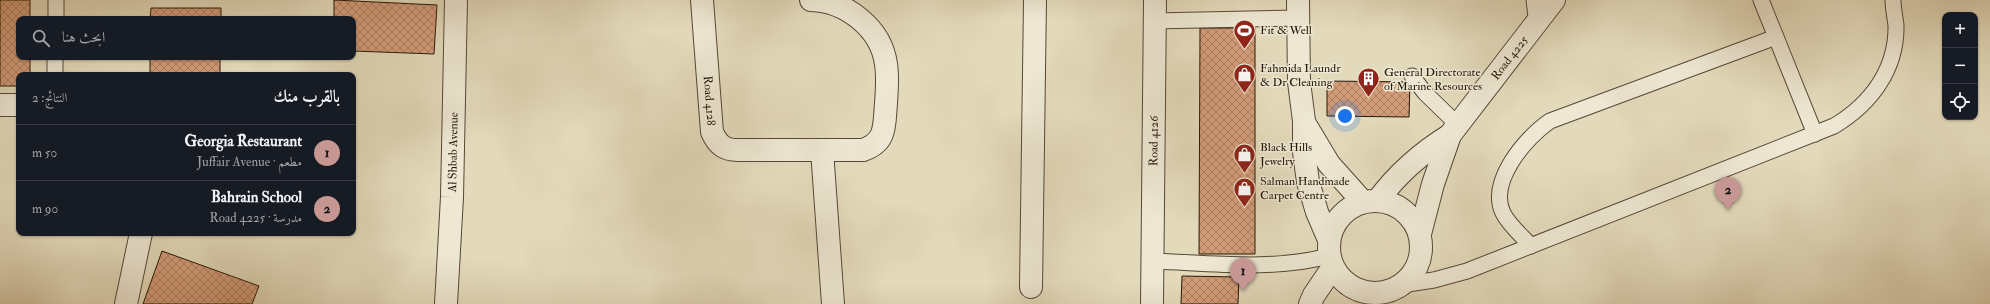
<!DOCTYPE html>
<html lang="ar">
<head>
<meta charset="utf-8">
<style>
  body { margin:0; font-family:"IM FELL Double Pica",Amiri,serif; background:#242831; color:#f1f3f6; direction:rtl }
  .controls { position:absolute; right:12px; top:12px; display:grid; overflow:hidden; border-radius:8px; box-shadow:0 1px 3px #0004 }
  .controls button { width:36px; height:36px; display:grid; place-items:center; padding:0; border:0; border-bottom:1px solid #363941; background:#171b24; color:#f1f3f6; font:20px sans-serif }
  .you { position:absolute; left:1345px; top:116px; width:14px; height:14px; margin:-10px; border:3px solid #fff; border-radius:50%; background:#1a73e8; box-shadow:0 0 0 6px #1a73e833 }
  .badge { display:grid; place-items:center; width:26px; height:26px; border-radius:50%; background:#c59692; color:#111; font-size:13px; font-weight:700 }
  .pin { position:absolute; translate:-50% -33px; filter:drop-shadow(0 1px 2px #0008) }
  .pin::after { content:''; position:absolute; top:21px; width:14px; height:12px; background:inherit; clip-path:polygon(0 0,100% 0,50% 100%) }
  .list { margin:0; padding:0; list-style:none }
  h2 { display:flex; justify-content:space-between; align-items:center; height:52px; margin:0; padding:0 16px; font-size:17px }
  h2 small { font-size:13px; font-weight:400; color:#9ea1a6 }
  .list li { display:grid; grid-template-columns:26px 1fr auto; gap:12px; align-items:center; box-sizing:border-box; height:56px; padding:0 16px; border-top:1px solid #363941 }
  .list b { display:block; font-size:15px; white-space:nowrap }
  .list p { margin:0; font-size:13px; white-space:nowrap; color:#9ea1a6 }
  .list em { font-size:13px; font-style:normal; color:#9ea1a6 }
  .icon { flex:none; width:22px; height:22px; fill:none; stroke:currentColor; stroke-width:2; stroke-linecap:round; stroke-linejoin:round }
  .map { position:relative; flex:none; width:1990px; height:304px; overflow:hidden; direction:ltr }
  .search { position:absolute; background:#171b24; box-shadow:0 1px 3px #0004; left:16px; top:16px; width:340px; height:44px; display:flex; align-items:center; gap:10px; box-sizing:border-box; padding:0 14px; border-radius:8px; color:#9ea1a6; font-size:15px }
  .panel { position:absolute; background:#171b24; box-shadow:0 1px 3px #0004; left:16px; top:72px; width:340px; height:164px; border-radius:8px; direction:rtl }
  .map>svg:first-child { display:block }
  .building { fill:url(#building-cross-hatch); stroke:#271809 }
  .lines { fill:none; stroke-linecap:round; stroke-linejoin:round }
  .service-casing { stroke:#564836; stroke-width:17 }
  .minor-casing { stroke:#564836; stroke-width:24 }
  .tertiary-casing { stroke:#564836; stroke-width:24 }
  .service { stroke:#ede7d3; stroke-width:15 }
  .minor { stroke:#ede7d3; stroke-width:22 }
  .tertiary { stroke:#ede7d3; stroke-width:22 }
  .labels { text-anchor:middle; stroke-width:3; stroke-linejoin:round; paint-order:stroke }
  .poi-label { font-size:12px; fill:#271809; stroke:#ede7d3; text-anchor:start }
  .street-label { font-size:12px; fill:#271809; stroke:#ede7d3 }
</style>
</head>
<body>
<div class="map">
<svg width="1990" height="304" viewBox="0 0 1990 304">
  <defs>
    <pattern id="building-cross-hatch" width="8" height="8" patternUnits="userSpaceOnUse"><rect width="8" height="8" fill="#d39c79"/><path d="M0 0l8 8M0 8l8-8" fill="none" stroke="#ab7e61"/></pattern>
  </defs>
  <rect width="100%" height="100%" fill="#e3dabb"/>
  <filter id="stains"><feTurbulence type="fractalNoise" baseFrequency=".005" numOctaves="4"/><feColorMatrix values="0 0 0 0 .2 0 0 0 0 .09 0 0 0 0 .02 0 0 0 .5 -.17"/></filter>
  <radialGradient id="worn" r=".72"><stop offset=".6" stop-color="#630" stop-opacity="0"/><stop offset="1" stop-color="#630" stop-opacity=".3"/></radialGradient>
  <g class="building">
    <polygon points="0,0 30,0 30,19 19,19 19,57 30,57 30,75 19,75 19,86 0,86"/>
    <polygon points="334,0 437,5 434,54 353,51 353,19 334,19"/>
    <polygon points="151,8 221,8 221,19 150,19"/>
    <polygon points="1200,28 1255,28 1255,254 1199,254"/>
    <rect x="150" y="57" width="70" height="18"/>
    <polygon points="1327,81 1410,82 1409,117 1327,116"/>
    <polygon points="162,251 259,286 252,304 143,304"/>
    <polygon points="1182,276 1239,277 1238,304 1181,304"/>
  </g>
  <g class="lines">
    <defs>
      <g id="service">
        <polyline points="1534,0 1537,24"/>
        <polyline points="1761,0 1815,134"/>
        <polyline points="56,19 56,0"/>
        <polyline points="1153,21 1298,18"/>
        <polyline points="55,75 55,57"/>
        <polyline points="1412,76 1425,93 1458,125"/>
        <path d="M1531 246C1522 236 1509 225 1503 213 1488 182 1525 138 1550 121L1776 37"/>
        <path d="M1153 261C1211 263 1272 271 1329 256"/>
        <path d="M1401 285 1434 280 1467 271 1834 126C1871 104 1897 69 1896 25 1895 17 1893 8 1893 0"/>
      </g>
      <g id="minor">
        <path id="s1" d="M702 0 712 132C718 145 724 150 738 150H863C887 142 884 125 886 103 887 90 888 77 886 64 881 28 846 1 811 0"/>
        <polyline points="1298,0 1299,82 1304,121 1304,152 1308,182 1317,212 1329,240"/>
        <polyline points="0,105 19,105"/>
        <polyline points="1305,124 1329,164 1363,202"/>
        <polyline points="822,150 833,304"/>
        <path d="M1378 200C1398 173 1421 153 1450 135"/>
        <path id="s2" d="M1420 234 1433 184 1450 135 1554 0"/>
        <polyline points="1031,287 1035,0"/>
        <polyline points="126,304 141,233"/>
        <path id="s3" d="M1152 304 1155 0"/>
      </g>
      <g id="tertiary">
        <circle cx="1375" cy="247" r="46"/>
        <path id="s4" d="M446 304 452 197 456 0"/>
        <polyline points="1310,304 1314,295 1333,267"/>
      </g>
    </defs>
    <use href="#service" class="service-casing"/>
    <use href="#minor" class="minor-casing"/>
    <use href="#tertiary" class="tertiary-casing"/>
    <use href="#service" class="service"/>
    <use href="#minor" class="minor"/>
    <use href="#tertiary" class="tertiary"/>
  </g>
  <defs>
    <symbol id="stadium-pin" viewBox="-11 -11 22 30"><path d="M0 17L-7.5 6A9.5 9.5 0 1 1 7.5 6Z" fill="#8f2418" stroke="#ede7d3"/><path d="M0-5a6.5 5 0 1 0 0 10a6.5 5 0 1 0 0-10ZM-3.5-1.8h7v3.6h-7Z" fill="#fff"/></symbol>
    <symbol id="shop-pin" viewBox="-11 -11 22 30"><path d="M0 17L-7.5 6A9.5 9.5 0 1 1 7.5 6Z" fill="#8f2418" stroke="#ede7d3"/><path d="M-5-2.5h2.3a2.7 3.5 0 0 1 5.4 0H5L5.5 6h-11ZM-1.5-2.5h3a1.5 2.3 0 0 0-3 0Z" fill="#fff"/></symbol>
    <symbol id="building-pin" viewBox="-11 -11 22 30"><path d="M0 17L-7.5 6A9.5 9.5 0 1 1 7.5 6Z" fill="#8f2418" stroke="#ede7d3"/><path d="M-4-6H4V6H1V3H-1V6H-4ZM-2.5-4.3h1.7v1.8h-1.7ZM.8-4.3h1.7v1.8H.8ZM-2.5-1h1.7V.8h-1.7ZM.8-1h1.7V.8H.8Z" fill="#fff"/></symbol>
  </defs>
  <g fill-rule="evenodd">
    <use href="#stadium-pin" x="1232" y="18" width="25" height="34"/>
    <use href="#shop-pin" x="1232" y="62" width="25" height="34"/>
    <use href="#building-pin" x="1356" y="66" width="25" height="34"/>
    <use href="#shop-pin" x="1232" y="142" width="25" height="34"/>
    <use href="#shop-pin" x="1232" y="176" width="25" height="34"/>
  </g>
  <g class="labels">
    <g class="poi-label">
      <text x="1260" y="34">Fit &amp; Well</text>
      <text x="1260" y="72">Fahmida Laundr<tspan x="1260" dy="14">&amp; Dr Cleaning</tspan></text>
      <text x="1384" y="76">General Directorate<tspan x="1384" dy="14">of Marine Resources</tspan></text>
      <text x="1260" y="151">Black Hills<tspan x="1260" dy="14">Jewelry</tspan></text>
      <text x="1260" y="185">Salman Handmade<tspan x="1260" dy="14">Carpet Centre</tspan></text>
    </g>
    <g class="street-label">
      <text dy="4" stroke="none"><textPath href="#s2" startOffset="201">Road 4225</textPath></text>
      <text dy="4" stroke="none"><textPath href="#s1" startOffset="101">Road 4128</textPath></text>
      <text dy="4" stroke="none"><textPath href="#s3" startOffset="163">Road 4126</textPath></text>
      <text dy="4" stroke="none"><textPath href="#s4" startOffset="152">Al Shbab Avenue</textPath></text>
    </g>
  </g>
  <rect width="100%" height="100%" filter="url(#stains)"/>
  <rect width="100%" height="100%" fill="url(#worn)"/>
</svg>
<div class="controls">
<button>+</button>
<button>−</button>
<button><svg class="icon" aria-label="locate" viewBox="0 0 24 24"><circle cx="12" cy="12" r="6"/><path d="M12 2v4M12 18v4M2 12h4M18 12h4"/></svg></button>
</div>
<div class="you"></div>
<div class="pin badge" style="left:1243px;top:291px">1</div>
<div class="pin badge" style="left:1728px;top:210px">2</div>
<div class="search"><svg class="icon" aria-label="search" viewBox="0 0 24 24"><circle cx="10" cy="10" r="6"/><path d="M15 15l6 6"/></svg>ابحث هنا</div>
<section class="panel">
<h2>بالقرب منك<small>النتائج: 2</small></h2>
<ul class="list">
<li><span class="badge">1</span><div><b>Georgia Restaurant</b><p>مطعم · Juffair Avenue</p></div><em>50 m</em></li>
<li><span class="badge">2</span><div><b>Bahrain School</b><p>مدرسة · Road 4225</p></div><em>90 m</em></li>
</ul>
</section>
</div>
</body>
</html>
